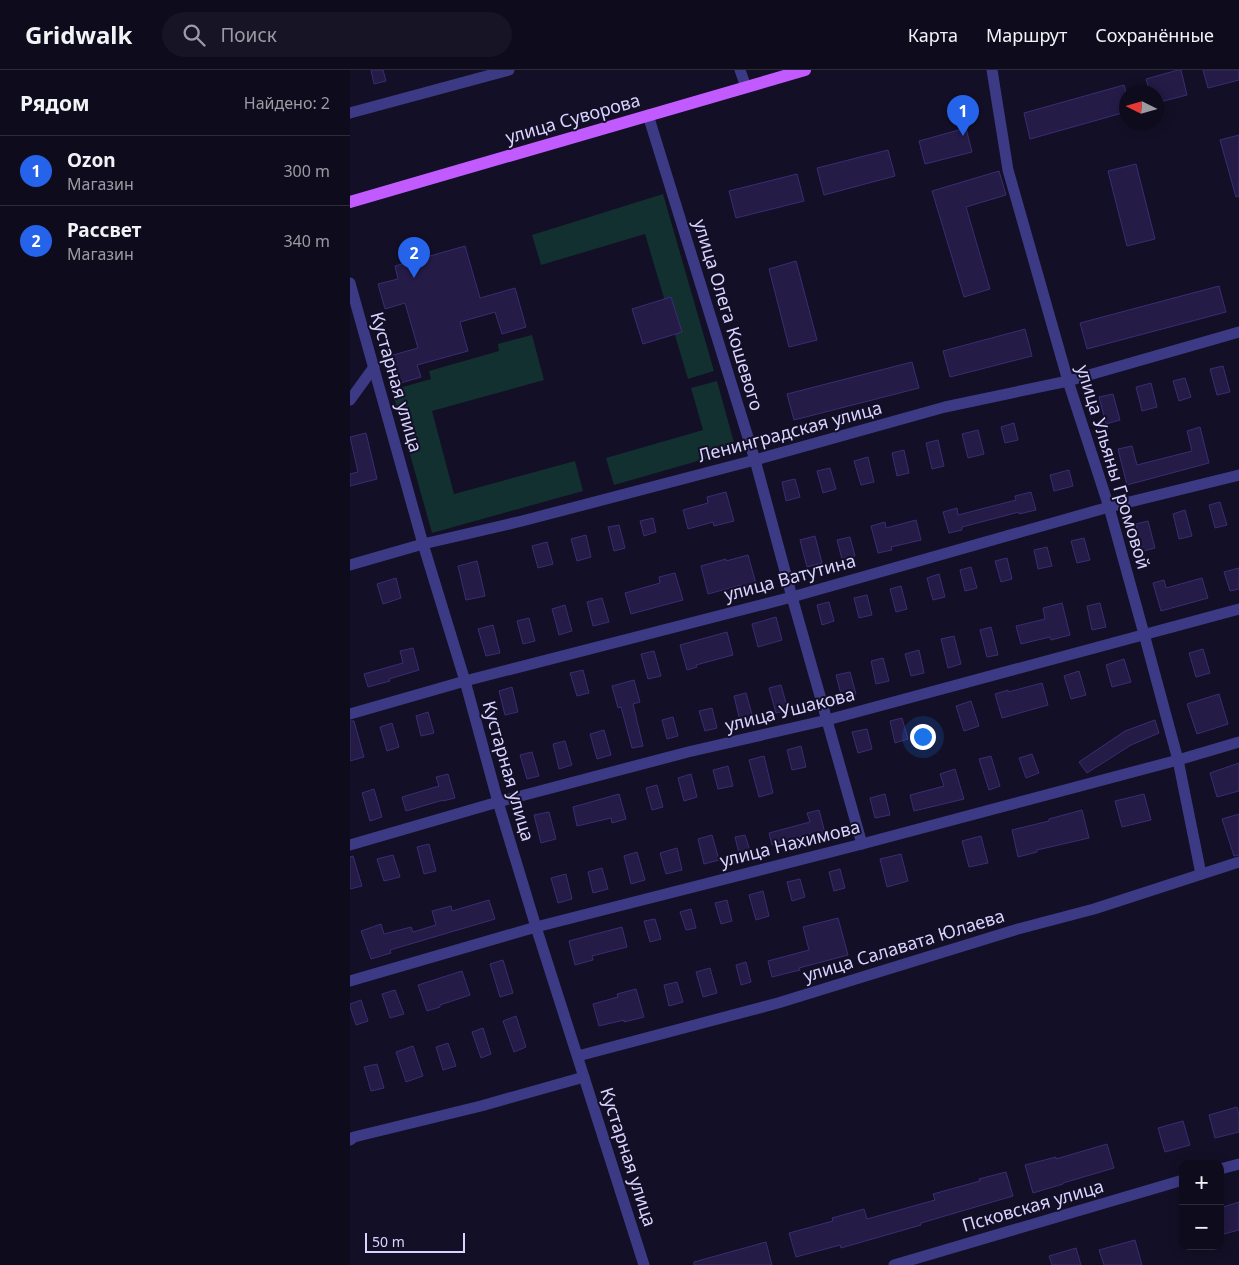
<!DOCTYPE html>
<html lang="ru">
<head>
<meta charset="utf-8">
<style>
  body { margin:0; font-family:"Noto Sans",sans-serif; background:#171425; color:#f1f3f6 }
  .controls { position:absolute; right:15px; bottom:15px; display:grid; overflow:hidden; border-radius:10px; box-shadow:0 2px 12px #0003 }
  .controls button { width:45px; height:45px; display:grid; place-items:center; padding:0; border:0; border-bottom:1px solid #2e2b3b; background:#0e0b1c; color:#f1f3f6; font:25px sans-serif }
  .compass { position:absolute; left:769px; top:15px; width:45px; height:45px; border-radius:50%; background:#0e0b1c; box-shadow:0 2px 12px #0003; rotate:275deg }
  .scale { position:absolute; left:15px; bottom:12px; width:100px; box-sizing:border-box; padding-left:5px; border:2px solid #d9d4ff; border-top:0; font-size:14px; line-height:18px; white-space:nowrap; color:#d9d4ff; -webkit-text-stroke:4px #130f26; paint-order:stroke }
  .you { position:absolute; left:572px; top:666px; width:18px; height:18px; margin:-12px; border:4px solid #fff; border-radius:50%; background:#1a73e8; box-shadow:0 0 0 8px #1a73e833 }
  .badge { display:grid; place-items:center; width:32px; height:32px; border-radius:50%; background:#2563eb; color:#fff; font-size:16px; font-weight:700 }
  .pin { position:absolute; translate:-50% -41px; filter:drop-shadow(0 1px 2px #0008) }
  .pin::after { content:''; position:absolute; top:26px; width:18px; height:15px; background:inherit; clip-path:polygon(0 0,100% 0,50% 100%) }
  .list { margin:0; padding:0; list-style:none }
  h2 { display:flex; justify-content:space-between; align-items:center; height:65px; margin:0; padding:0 20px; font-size:21px }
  h2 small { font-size:16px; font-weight:400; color:#9b9ba3 }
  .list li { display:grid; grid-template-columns:32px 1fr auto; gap:15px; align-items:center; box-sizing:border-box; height:70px; padding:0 20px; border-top:1px solid #2e2b3b }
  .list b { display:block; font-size:19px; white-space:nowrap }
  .list p { margin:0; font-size:16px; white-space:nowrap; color:#9b9ba3 }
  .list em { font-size:16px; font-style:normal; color:#9b9ba3 }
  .icon { flex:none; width:28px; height:28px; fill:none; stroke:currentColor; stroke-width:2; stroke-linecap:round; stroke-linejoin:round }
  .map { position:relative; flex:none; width:889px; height:1195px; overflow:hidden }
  header { display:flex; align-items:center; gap:30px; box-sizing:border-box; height:70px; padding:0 25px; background:#0e0b1c; border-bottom:1px solid #2e2b3b }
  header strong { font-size:24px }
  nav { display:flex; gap:28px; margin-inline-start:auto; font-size:18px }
  .search { width:350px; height:45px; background:#171425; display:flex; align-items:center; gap:12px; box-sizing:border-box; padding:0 18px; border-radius:28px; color:#9b9ba3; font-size:19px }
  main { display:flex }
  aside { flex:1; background:#0e0b1c }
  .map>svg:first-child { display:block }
  .green { fill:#12302f }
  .building { fill:#241b47; stroke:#3b2d73 }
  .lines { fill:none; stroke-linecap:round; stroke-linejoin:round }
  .minor { stroke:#3d3a85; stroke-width:11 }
  .primary { stroke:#c25bff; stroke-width:12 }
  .labels { text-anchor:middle; stroke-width:4; stroke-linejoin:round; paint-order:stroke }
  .street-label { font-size:18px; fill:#d9d4ff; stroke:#130f26 }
</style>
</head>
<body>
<header>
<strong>Gridwalk</strong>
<div class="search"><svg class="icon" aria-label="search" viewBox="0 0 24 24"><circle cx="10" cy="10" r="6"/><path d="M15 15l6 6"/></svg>Поиск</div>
<nav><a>Карта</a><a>Маршрут</a><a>Сохранённые</a></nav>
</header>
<main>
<aside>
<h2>Рядом<small>Найдено: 2</small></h2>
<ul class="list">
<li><span class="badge">1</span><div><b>Ozon</b><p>Магазин</p></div><em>300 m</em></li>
<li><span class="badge">2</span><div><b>Рассвет</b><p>Магазин</p></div><em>340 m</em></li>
</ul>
</aside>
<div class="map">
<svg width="889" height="1195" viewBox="0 0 889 1195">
  <rect width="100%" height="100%" fill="#130f26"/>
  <g class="green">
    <polygon points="313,124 364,301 338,309 295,164 191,195 182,165"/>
    <polygon points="182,265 194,310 82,341 104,424 225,391 233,421 82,463 42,320 81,309 79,301 149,281 148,274"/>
    <polygon points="367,311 386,380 264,415 256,388 353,360 341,318"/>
  </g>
  <g class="building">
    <polygon points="21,0 33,0 36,11 24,14"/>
    <polygon points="828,0 831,0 837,25 806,33 806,22 800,22 796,9"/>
    <polygon points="853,0 889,0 889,10 858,18"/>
    <polygon points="774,15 776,23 776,42 680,69 674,43"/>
    <polygon points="616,58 622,82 575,94 569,71"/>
    <polygon points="889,65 889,126 886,127 870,70"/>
    <polygon points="538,80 545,106 474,125 467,98"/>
    <polygon points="786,94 805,169 777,176 758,101"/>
    <polygon points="649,101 656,125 616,137 640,219 614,227 582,121"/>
    <polygon points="447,104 454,131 386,148 379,121"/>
    <polygon points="115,176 130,228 165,218 176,257 152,264 145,242 110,252 118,281 67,295 71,307 44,315 36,287 68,278 55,233 35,239 28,214 48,209 45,196"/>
    <polygon points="446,191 467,270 439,277 419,199"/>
    <polygon points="869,216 876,242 737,279 730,253"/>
    <polygon points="321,227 332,262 293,274 282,239"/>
    <polygon points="675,259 682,286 600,307 593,281"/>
    <polygon points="562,292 569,318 444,350 437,324"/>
    <polygon points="873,296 880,322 867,325 860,299"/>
    <polygon points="835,308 841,327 829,331 823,311"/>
    <polygon points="801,313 807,337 792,341 786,317"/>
    <polygon points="763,324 770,350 756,354 749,327"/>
    <polygon points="664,353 668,370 655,373 651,357"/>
    <polygon points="850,357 859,393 777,415 768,379 782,376 787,395 842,381 837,361"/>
    <polygon points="628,360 634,384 618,388 612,364"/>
    <polygon points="16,363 27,409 0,416 0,404 8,402 0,367"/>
    <polygon points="588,370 594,396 582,399 576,373"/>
    <polygon points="554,380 559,403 547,406 542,383"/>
    <polygon points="518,387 524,412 511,415 504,391"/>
    <polygon points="480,398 486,419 473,423 467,401"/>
    <polygon points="719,400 723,416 704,421 700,405"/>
    <polygon points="445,409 450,427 436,431 432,412"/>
    <polygon points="376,422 384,451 364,456 363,452 338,459 333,440 358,433 357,427"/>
    <polygon points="681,422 686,440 669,444 669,442 612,457 612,460 599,463 593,442 607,438 608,445 666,430 665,426"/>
    <polygon points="870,432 877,455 865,458 859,435"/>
    <polygon points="835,440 842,466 829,469 823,444"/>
    <polygon points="303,448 306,462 294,466 290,451"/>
    <polygon points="566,450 571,470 541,477 542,480 528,483 521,456 535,452 536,458"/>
    <polygon points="798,451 805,478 793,481 786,454"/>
    <polygon points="269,455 275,478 264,481 258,457"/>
    <polygon points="236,465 241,487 227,491 221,469"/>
    <polygon points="465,466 472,493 457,497 450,470"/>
    <polygon points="500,467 505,486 492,489 487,470"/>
    <polygon points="734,468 740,490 727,493 721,471"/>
    <polygon points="197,472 203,494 188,498 182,476"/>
    <polygon points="697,477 702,496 688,499 684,480"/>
    <polygon points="398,485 406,514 392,517 391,515 358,524 351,496 376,489 376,491"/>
    <polygon points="657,488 662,509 651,512 645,491"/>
    <polygon points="127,491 135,526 116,530 108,496"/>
    <polygon points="621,497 627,518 615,521 610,500"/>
    <polygon points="889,498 889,519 880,521 874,502"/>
    <polygon points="325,503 333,530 281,544 275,523 310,513 309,507"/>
    <polygon points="589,504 595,527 583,530 577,508"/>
    <polygon points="46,508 51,528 33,534 27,514"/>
    <polygon points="852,508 858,528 811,541 803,513 814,510 816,518"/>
    <polygon points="551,516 557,539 546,542 540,519"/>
    <polygon points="517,525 522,545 509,548 504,528"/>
    <polygon points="252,528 259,552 243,556 237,532"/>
    <polygon points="479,532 484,551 472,555 467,535"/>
    <polygon points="712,533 720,565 701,570 700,567 671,574 666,556 695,549 693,538"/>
    <polygon points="750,533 756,557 742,560 737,536"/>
    <polygon points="215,535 222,561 209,565 202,539"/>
    <polygon points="426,547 432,570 408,577 402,554"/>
    <polygon points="179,548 185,571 173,574 167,551"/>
    <polygon points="143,555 150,583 136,586 128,559"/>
    <polygon points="641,557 648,585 637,587 630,560"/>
    <polygon points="377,562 383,585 346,595 347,597 337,600 330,575"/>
    <polygon points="604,566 611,594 598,598 591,569"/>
    <polygon points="63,578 69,600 39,609 40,611 18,617 14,604 53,593 50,581"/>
    <polygon points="853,579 860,603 846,607 839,583"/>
    <polygon points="569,580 574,603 561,606 555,584"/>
    <polygon points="304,581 311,606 298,609 291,584"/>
    <polygon points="533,588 539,611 526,614 521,591"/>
    <polygon points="774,589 781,612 762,617 756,595"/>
    <polygon points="233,600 239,623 227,626 220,603"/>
    <polygon points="729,601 736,625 721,629 714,606"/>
    <polygon points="500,602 506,624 492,628 486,605"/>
    <polygon points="284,610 290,632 283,634 293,676 282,678 271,637 268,638 262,616"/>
    <polygon points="692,613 698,635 652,648 645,624 658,620 658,622"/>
    <polygon points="431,615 438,640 426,643 419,618"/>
    <polygon points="162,617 168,642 155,645 149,621"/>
    <polygon points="396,623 403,648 390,651 384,626"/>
    <polygon points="869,624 878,654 847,664 837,634"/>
    <polygon points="621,631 629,656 614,661 606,636"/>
    <polygon points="362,638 367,658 355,661 349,641"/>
    <polygon points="78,642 84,663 71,666 66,646"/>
    <polygon points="323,647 328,666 317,669 312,650"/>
    <polygon points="552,648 558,669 545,673 540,651"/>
    <polygon points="805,650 809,663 781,675 737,703 729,692 775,661"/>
    <polygon points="0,651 4,651 14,687 0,691"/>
    <polygon points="42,653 49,677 37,681 30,657"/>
    <polygon points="517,659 522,679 508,683 502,662"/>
    <polygon points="254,660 261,685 247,689 240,664"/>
    <polygon points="215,671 222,695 209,699 203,674"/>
    <polygon points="451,676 456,697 442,700 437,680"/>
    <polygon points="182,682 189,706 177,709 170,685"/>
    <polygon points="682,684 689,703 676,708 669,688"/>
    <polygon points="414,686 423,723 409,727 399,690"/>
    <polygon points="641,686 650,716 639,720 629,689"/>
    <polygon points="889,693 889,721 867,727 860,703"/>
    <polygon points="378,696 383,716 368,719 363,700"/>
    <polygon points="605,699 614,729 564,741 560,725 594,716 590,704"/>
    <polygon points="98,704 105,728 93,731 93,730 56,741 52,727 89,716 86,707"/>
    <polygon points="341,704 347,727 334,731 328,708"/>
    <polygon points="307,715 313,737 302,740 296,718"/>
    <polygon points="24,719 32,747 20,751 12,723"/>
    <polygon points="269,724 276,749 262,753 261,748 227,756 223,737"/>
    <polygon points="535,724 540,745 525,748 520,728"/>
    <polygon points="794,724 801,750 772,757 765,731"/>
    <polygon points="469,740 475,763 463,766 463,763 422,775 419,763 460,752 457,743"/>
    <polygon points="732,740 739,768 687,780 687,782 668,787 662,760 699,751 699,749"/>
    <polygon points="199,742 206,769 191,773 184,745"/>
    <polygon points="889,744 889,785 884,786 872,749"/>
    <polygon points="362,765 369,790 354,794 348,769"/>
    <polygon points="395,765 401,784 390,787 385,767"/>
    <polygon points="631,766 638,793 619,797 612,771"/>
    <polygon points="79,774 86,801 74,804 67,777"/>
    <polygon points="327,778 332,800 316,804 310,783"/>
    <polygon points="287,782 295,810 281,814 274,786"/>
    <polygon points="551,784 558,811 537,817 530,789"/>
    <polygon points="43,785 50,807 34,811 27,789"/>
    <polygon points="3,786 12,816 0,819 0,787"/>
    <polygon points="252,798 258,819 243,823 238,802"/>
    <polygon points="490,799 495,818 484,821 479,802"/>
    <polygon points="216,804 222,829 208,833 201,808"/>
    <polygon points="450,809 455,827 442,831 437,812"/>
    <polygon points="413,821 419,846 406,850 399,825"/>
    <polygon points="139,830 145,849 40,880 41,883 21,889 11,861 31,854 34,864 61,857 63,862 86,855 82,841 101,836 102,841"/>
    <polygon points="377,830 382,851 371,854 365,833"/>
    <polygon points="341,839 346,858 336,860 330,842"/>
    <polygon points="488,848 498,885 449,898 450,900 422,907 418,891 459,880 453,857"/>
    <polygon points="305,849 311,869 300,872 294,851"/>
    <polygon points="272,857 277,877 242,886 243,890 225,895 219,871"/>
    <polygon points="153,890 163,923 150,927 140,894"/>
    <polygon points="396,892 401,912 391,915 386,895"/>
    <polygon points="360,898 367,923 353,927 346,902"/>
    <polygon points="112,901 120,925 90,935 90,937 77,941 68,915"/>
    <polygon points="327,912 333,932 319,936 314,915"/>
    <polygon points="286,919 294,947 274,952 274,950 249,956 243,934 268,927 267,924"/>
    <polygon points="45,920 54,944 40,948 32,924"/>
    <polygon points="11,930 18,951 6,955 0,937 0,934"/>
    <polygon points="166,946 176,977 164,982 153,951"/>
    <polygon points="133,958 141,984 131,988 122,962"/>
    <polygon points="98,973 106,996 93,1000 86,977"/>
    <polygon points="63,976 73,1006 56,1012 46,982"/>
    <polygon points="27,994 34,1018 21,1021 14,997"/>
    <polygon points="887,1037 889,1045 889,1062 865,1068 859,1045"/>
    <polygon points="833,1051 840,1075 815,1082 808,1058"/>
    <polygon points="757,1074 764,1098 713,1113 713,1114 683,1123 675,1095 706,1087 706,1089"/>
    <polygon points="656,1102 663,1126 571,1153 571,1155 491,1178 490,1175 446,1187 439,1163 483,1151 482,1148 514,1139 517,1149 585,1130 583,1124 630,1111 629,1109"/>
    <polygon points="889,1132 889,1160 870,1165 870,1138"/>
    <polygon points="785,1170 792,1195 754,1195 749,1180"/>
    <polygon points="416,1172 422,1195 344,1195 344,1192"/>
    <polygon points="726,1178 731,1195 702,1195 699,1186"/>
  </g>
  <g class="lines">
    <g class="minor">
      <polyline points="390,0 396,17"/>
      <polyline points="642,0 658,100 718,311 759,437 794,564 828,690 851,804"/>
      <polyline points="0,43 159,0"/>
      <polyline points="298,45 405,390 442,527 512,774"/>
      <polyline points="0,213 73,474 115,611 148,732 186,857 294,1195"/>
      <polyline points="0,330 24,297"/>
      <polyline points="0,495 73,474 172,451 405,390 595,337 718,311 889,262"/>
      <polyline points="0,644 115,611 442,527 759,437 889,405"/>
      <polyline points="0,775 148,732 338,682 477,650 889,539"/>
      <polyline points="0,911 186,857 512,774 828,690 889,672"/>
      <polyline points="228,986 428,933 668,859 744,839 889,792"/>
      <polyline points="0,1070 4,1067 131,1036 234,1007"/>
      <polyline points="870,1099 889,1094"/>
      <polyline points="544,1195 833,1110"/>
    </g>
    <polyline class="primary" points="0,132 455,0"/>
  </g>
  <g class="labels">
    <g class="street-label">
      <text transform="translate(223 49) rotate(-16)" y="6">улица Суворова</text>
      <text transform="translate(378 245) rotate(73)" y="6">улица Олега Кошевого</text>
      <text transform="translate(46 312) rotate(74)" y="6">Кустарная улица</text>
      <text transform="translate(440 362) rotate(-15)" y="6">Ленинградская улица</text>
      <text transform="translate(763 397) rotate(73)" y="6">улица Ульяны Громовой</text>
      <text transform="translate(440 508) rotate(-15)" y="6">улица Ватутина</text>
      <text transform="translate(440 640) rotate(-14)" y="6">улица Ушакова</text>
      <text transform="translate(158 701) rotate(74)" y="6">Кустарная улица</text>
      <text transform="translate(440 774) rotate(-14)" y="6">улица Нахимова</text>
      <text transform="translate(554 876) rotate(-17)" y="6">улица Салавата Юлаева</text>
      <text transform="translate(278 1087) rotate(72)" y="6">Кустарная улица</text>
      <text transform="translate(683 1136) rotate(-16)" y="6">Псковская улица</text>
    </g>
  </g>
</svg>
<div class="controls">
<button>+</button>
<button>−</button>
</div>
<svg class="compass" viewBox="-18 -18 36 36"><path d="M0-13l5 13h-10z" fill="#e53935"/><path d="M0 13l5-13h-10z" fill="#9b9ba3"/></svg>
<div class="scale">50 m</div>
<div class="you"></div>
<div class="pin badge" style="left:613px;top:66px">1</div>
<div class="pin badge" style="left:64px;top:208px">2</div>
</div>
</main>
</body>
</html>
